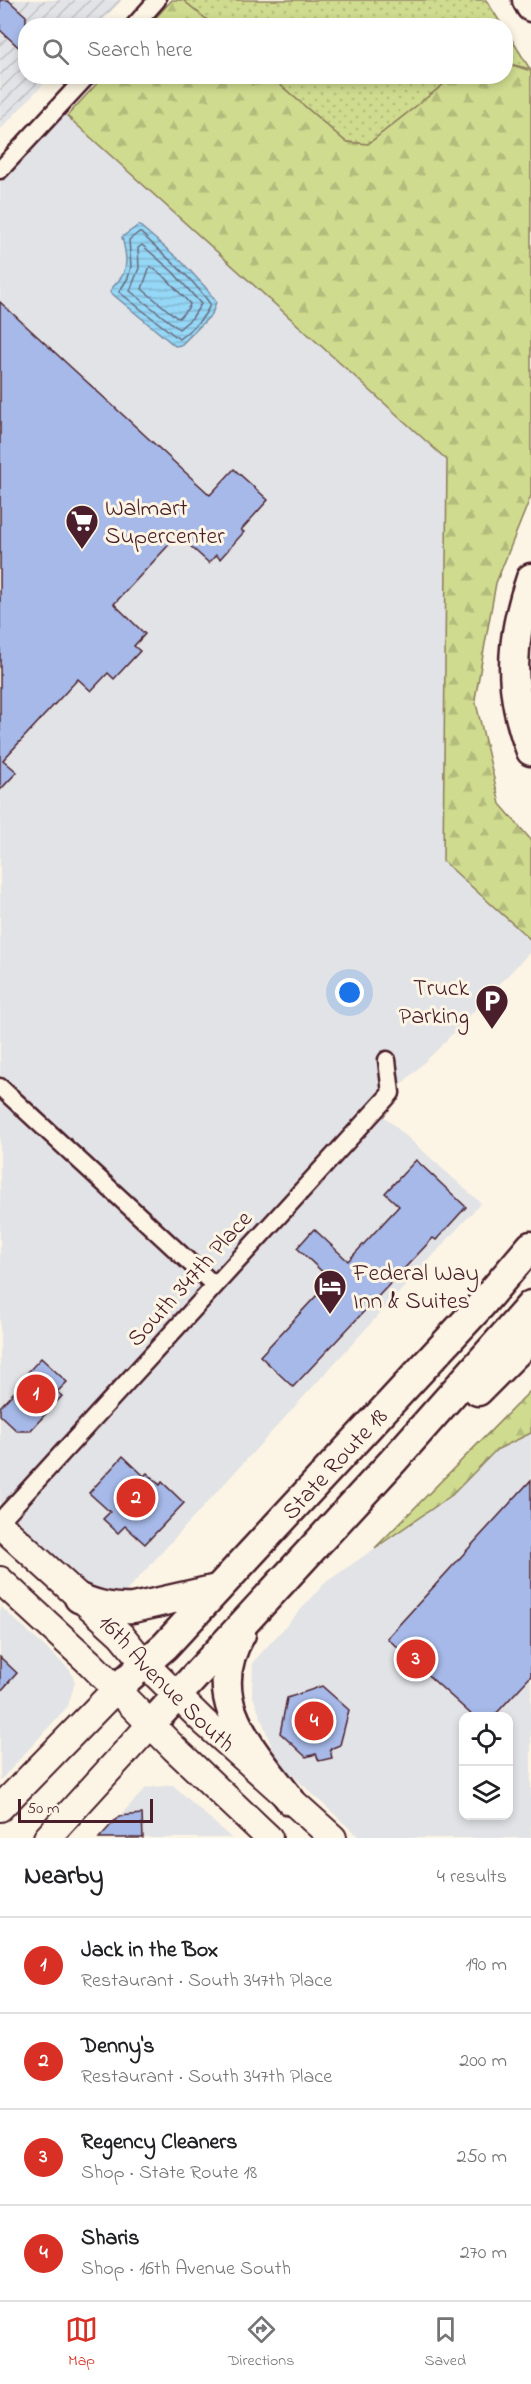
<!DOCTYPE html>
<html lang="en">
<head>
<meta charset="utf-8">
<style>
  body { margin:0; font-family:"Indie Flower",sans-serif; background:#f6f6f6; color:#202124 }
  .controls { position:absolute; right:18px; bottom:18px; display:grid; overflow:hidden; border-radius:12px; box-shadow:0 3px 9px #0003 }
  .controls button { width:54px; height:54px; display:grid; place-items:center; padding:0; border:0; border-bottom:2px solid #e0e0e0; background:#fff; color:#202124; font:30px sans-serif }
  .scale { position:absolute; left:18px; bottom:15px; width:135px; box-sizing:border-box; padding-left:6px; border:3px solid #4a1f2b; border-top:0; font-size:16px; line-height:21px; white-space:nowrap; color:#4a1f2b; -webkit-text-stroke:4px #fcf5e5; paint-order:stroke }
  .you { position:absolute; left:350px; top:993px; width:21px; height:21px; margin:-15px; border:4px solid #fff; border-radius:50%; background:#1a73e8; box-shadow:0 0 0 9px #1a73e833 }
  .badge { display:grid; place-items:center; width:39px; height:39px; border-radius:50%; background:#d93025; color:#fff; font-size:20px; font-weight:700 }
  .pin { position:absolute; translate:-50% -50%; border:3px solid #fff; box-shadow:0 2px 6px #0006 }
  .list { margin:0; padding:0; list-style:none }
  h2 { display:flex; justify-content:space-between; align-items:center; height:78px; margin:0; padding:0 24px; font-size:26px }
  h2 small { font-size:20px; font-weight:400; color:#757577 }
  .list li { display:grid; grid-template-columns:39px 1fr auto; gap:18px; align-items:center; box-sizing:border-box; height:96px; padding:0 24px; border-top:2px solid #e0e0e0 }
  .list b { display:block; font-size:22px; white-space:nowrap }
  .list p { margin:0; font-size:20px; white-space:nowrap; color:#757577 }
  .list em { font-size:20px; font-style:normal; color:#757577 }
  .icon { flex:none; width:33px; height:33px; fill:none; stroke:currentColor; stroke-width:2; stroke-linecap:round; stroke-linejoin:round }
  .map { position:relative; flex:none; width:531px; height:1838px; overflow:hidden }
  .search { position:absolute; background:#fff; box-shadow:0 3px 9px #0003; left:18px; right:18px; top:18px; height:66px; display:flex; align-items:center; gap:15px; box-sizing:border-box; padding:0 21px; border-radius:24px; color:#757577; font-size:22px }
  .sheet { height:462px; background:#fff }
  nav { display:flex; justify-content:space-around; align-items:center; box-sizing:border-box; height:84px; border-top:2px solid #e0e0e0; background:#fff; font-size:16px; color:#757577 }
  nav a { display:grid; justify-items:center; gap:3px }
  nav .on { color:#d93025 }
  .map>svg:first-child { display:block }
  .built { fill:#e2e3e6; fill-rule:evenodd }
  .industrial { fill:url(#industrial-furrows) }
  .grass { fill:url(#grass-dots); stroke:#8c7d5c; stroke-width:1.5 }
  .forest { fill:url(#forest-firs); stroke:#8c7d5c; stroke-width:1.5 }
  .water { fill:url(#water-rules); stroke:#778da5; stroke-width:1.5 }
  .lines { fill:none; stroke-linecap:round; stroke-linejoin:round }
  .shore { stroke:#68697c; stroke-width:1.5 }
  .building { fill:#a6b9e8; stroke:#4a1f2b; stroke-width:1.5 }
  .street-casing { stroke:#4a1f2b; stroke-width:21 }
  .primary-casing { stroke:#4a1f2b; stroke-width:30 }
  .highway-casing { stroke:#4a1f2b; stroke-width:33 }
  .street { stroke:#fcf5e5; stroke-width:16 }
  .primary { stroke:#fcf5e5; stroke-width:26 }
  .highway { stroke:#fcf5e5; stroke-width:28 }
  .labels { text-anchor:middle; stroke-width:6; stroke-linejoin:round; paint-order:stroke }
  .poi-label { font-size:24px; fill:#4a1f2b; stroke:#fcf5e5; text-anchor:start }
  .street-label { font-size:24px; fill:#4a1f2b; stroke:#fcf5e5 }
</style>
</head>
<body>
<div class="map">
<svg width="531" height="1838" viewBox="0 0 531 1838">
  <defs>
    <pattern id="industrial-furrows" width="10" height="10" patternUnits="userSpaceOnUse" patternTransform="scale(1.5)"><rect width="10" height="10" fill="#e2e3e6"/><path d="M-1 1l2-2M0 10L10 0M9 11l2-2" fill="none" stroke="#c3c2c5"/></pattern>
    <pattern id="grass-dots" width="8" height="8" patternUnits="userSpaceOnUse" patternTransform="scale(1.5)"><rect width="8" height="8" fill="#cfdb8e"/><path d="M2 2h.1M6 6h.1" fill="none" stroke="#b3bc7b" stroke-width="1.8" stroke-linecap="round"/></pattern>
    <pattern id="forest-firs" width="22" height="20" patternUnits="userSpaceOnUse" patternTransform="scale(1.5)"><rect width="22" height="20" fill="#cfdb8e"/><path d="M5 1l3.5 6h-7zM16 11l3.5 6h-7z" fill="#b3bc7b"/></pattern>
    <pattern id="water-rules" width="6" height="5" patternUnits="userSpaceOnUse" patternTransform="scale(1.5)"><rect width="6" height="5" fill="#95d7f6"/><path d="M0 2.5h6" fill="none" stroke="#82b8d3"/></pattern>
  </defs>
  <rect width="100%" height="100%" fill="#fcf5e5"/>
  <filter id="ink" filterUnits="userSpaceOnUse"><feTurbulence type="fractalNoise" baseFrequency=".0167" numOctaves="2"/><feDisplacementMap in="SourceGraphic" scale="12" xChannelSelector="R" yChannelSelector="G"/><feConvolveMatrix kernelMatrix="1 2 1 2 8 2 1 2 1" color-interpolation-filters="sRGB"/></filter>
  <g filter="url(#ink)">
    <g class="built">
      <polygon points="58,108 447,460 443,861 531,940 531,951 438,1049 376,1109 481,1203 120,1598 94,1593 0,1514 0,170"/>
      <path d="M531 1433V1838H360L277 1761 252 1694 253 1662 326 1582 452 1495 496 1450ZM464 1716H508V1816H464Z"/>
      <polygon points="0,1606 70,1670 75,1682 68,1706 0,1781"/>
      <polygon points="173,1785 231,1838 99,1838 146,1788"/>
    </g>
    <polygon class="industrial" points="0,0 122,0 98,25 26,26 26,76 50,77 0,130"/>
    <g class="grass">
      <polygon points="183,0 486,0 502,25 213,25"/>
      <polygon points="506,30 530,69 506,63"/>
      <polygon points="271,77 453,77 368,144 346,142"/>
    </g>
    <g class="forest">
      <polygon points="172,0 183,0 213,25 149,25"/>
      <polygon points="506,63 531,71 531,496 496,583 475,699 500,804 531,840 531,940 443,861 447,460 67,116 103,77 271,77 346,142 368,144 453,77 506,76"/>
      <polygon points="531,1390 531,1433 496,1450 452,1495 375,1548"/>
    </g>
    <path class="water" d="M139 225 182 262 206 288 216 302 212 314 181 345 175 346 110 292C112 286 118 283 122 276 129 264 125 250 122 237Z"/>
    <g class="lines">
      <g class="shore">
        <path d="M138 233H141C165 257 191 276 210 304 206 318 190 330 179 339L119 292 128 278 131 267 129 240Z"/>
        <polygon points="142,245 173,272 201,304 192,318 179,329 130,291 139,268 138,248"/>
        <polygon points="150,266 166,278 190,304 189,307 179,318 176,317 142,289"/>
      </g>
    </g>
    <g class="building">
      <polygon points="0,0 8,0 26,16 26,54 0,30"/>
      <polygon points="0,302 210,495 234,469 268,500 241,530 244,532 220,559 216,555 209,563 178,535 114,604 145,634 134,646 140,651 114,679 108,673 91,691 78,679 3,760 17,772 0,790"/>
      <polygon points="416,1160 466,1207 436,1240 433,1238 293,1387 260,1356 331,1280 297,1248 314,1229 348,1261 399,1206 385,1193"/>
      <polygon points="41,1358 67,1382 57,1392 62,1396 30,1431 17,1431 0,1415 0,1407 18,1388 16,1385"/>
      <polygon points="123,1456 144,1476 147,1473 160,1485 162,1482 184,1503 145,1544 125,1526 118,1533 103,1519 110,1512 89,1493"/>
      <polygon points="531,1480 531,1676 494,1716 473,1716 387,1638"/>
      <polygon points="0,1657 17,1673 0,1692"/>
      <polygon points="322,1686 349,1710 340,1745 330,1749 332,1758 319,1761 316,1754 306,1757 280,1733 287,1698"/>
      <polygon points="142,1814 143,1838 99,1838 119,1816"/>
    </g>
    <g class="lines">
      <defs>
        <g id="street">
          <polyline points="134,26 157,0"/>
          <polyline points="0,170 87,76"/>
          <polyline points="0,1087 214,1285"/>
          <polyline points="0,1521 391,1093 387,1060"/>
        </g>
        <g id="primary">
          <path id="s1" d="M0 1525 121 1635 144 1663 204 1722 333 1838"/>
          <polyline points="0,1580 91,1664 174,1748 269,1838"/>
          <polyline points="0,1808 116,1689"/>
          <polyline points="47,1838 151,1724"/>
        </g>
        <g id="highway">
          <polyline points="527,0 531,7"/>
          <path d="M531 578C510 639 507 690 531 751"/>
          <polyline points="478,1391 531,1338"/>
          <path d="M79 1598C98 1606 113 1609 133 1608L217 1589"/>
          <path d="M241 1634C201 1700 253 1750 291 1801"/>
          <path id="s2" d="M116 1689 165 1646 481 1305 531 1246"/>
          <polyline points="151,1724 393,1461 531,1305"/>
        </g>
      </defs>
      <use href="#street" class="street-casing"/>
      <use href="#primary" class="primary-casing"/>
      <use href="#highway" class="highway-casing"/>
      <use href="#street" class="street"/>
      <use href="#primary" class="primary"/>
      <use href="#highway" class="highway"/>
    </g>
  </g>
  <defs>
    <symbol id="supermarket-pin" viewBox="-11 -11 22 30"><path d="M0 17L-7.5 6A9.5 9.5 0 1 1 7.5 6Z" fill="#4a1f2b" stroke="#fcf5e5"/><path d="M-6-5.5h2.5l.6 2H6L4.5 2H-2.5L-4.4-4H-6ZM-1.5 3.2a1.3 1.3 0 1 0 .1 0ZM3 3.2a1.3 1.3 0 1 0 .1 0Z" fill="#fff"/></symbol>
    <symbol id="parking-pin" viewBox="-11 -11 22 30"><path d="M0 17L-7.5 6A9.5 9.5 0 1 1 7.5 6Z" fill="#4a1f2b" stroke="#fcf5e5"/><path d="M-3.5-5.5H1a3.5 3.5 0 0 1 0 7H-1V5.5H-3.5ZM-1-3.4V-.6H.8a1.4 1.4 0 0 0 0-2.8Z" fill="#fff"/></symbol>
    <symbol id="hotel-pin" viewBox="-11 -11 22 30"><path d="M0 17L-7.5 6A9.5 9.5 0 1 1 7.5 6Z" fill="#4a1f2b" stroke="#fcf5e5"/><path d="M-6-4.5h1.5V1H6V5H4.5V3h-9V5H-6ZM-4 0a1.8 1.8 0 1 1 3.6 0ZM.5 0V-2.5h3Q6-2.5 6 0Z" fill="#fff"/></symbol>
  </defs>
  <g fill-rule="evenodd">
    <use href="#supermarket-pin" x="63" y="502" width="38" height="52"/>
    <use href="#parking-pin" x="473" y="982" width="38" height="52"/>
    <use href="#hotel-pin" x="311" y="1267" width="38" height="52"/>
  </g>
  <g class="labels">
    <g class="poi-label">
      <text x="105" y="515">Walmart<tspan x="105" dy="28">Supercenter</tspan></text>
      <text x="469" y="995" text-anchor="end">Truck<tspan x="469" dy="28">Parking</tspan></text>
      <text x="353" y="1280">Federal Way<tspan x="353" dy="28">Inn &amp; Suites</tspan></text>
    </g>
    <g class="street-label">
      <text transform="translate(189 1278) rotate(-48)" y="8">South 347th Place</text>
      <text dy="8" stroke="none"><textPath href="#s2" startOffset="314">State Route 18</textPath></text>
      <text dy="8" stroke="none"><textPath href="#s1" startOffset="230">16th Avenue South</textPath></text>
    </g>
  </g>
</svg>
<div class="controls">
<button><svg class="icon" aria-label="locate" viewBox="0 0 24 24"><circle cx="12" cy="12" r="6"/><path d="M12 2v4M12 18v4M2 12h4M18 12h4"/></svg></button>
<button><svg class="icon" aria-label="layers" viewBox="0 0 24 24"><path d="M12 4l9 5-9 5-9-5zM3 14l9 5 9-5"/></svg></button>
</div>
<div class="scale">50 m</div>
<div class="you"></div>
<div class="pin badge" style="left:36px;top:1394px">1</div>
<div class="pin badge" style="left:136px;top:1498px">2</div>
<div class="pin badge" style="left:416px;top:1659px">3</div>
<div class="pin badge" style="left:314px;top:1721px">4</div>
<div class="search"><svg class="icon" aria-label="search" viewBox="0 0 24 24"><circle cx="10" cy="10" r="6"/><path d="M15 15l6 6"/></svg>Search here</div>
</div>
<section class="sheet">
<h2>Nearby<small>4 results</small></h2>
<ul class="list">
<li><span class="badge">1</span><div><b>Jack in the Box</b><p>Restaurant · South 347th Place</p></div><em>190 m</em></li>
<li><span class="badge">2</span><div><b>Denny's</b><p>Restaurant · South 347th Place</p></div><em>200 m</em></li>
<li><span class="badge">3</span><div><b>Regency Cleaners</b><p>Shop · State Route 18</p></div><em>250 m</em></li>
<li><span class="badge">4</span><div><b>Sharis</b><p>Shop · 16th Avenue South</p></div><em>270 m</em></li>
</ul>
</section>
<nav>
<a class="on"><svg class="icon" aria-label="map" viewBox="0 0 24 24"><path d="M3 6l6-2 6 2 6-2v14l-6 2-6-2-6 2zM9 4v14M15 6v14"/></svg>Map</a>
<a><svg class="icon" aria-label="directions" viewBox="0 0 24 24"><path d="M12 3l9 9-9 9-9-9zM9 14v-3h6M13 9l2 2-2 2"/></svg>Directions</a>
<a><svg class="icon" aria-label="saved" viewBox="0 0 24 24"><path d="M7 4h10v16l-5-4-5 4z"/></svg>Saved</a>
</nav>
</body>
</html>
